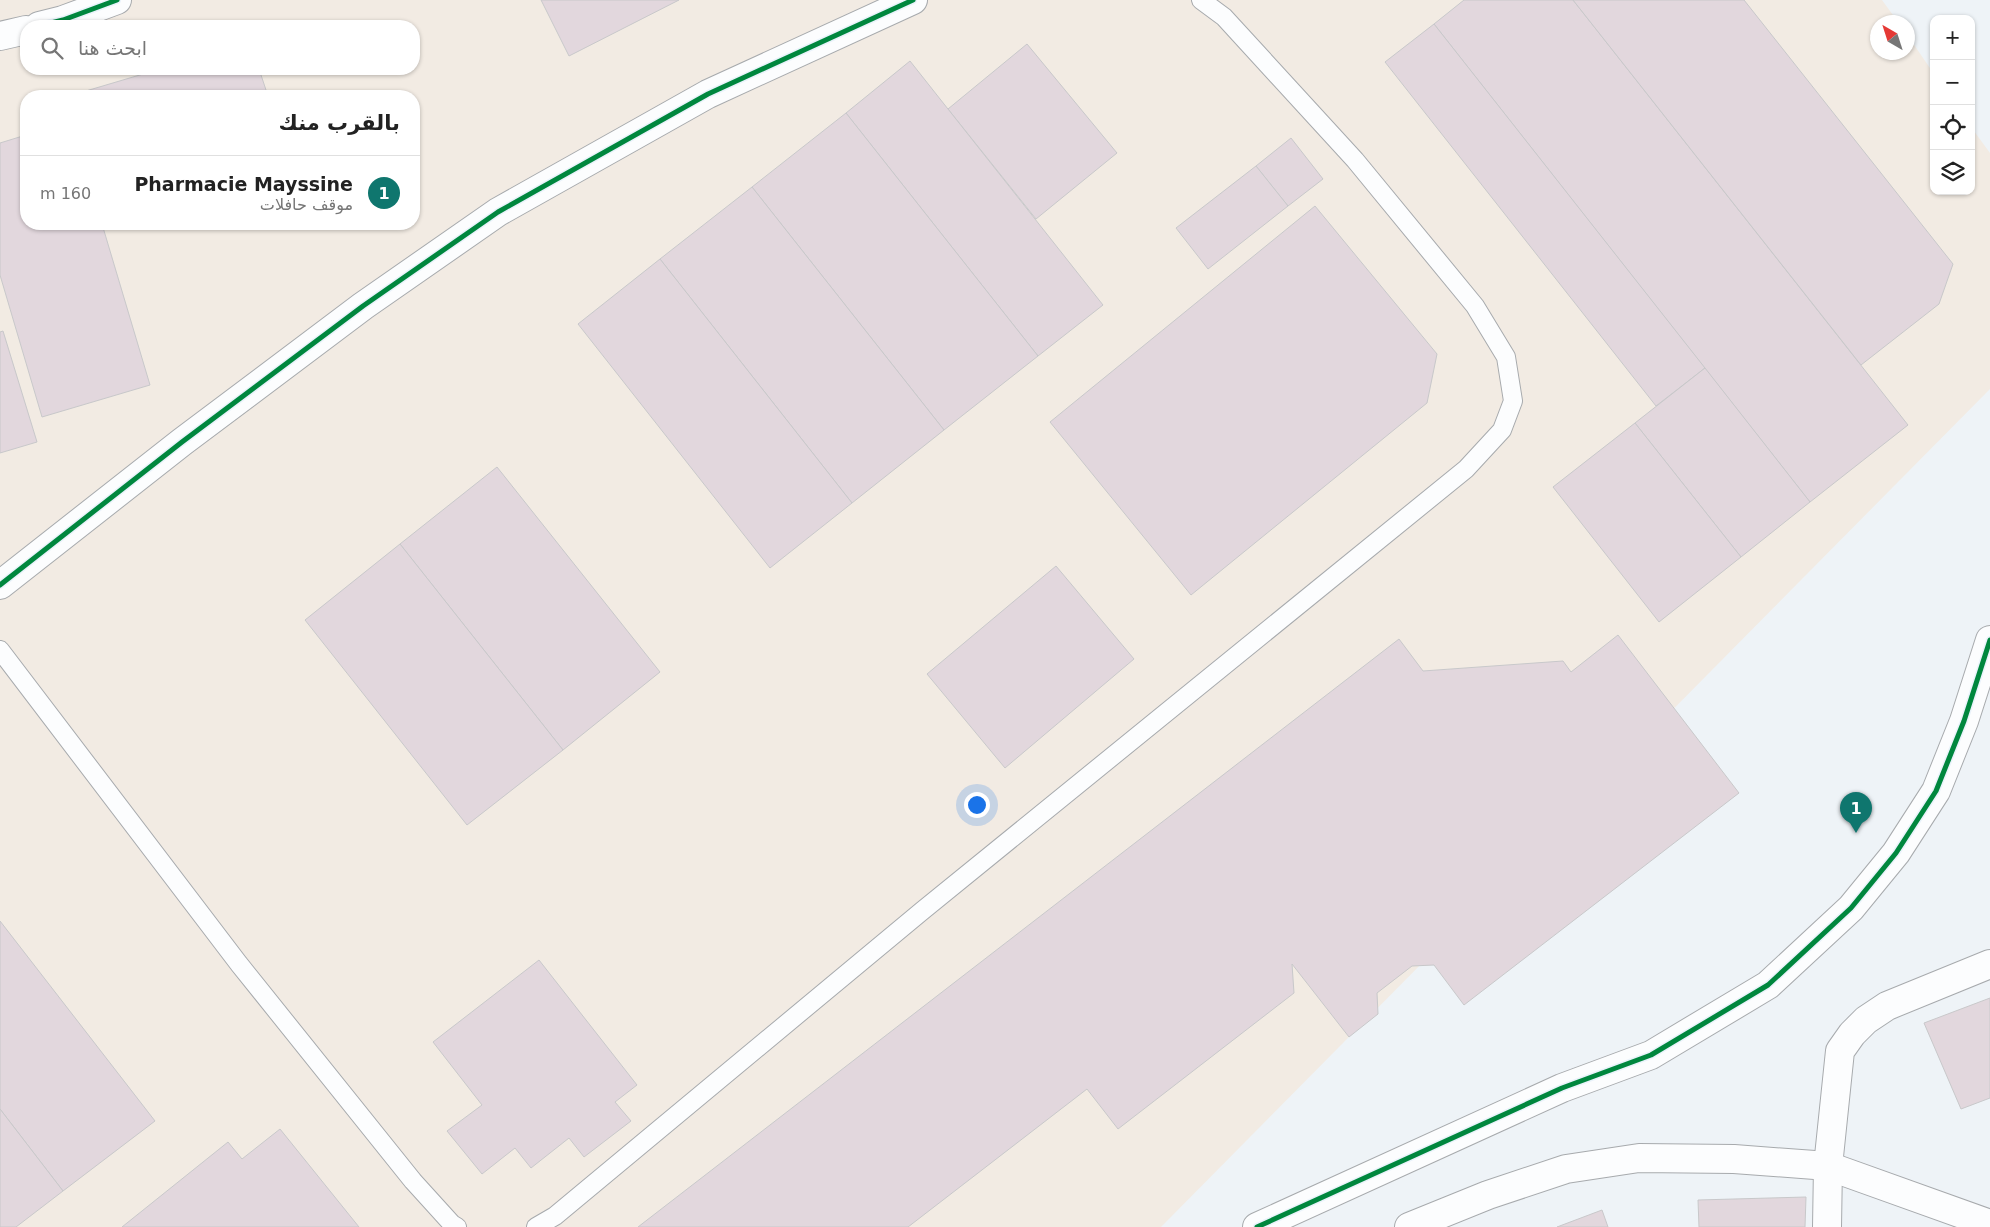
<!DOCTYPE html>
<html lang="ar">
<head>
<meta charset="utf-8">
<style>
  body { margin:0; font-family:"DejaVu Sans",Cairo,sans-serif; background:#f2f2f2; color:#222; direction:rtl }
  .controls { position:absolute; right:15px; top:15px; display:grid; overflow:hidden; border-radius:10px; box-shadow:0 1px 4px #0004 }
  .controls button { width:45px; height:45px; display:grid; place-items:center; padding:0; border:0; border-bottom:1px solid #e0e0e0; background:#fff; color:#222; font:25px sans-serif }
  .compass { position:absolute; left:1870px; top:15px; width:45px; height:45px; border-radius:50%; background:#fff; box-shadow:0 1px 4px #0004; rotate:321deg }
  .you { position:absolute; left:976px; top:804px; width:18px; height:18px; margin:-12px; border:4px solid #fff; border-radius:50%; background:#1a73e8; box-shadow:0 0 0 8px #1a73e833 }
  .badge { display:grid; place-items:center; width:32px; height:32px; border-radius:50%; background:#0f766e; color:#fff; font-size:16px; font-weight:700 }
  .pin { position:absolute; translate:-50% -41px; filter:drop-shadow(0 1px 2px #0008) }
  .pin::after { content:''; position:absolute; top:26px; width:18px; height:15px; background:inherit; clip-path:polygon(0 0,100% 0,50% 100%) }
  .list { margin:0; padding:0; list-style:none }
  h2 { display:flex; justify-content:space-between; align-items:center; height:65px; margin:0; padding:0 20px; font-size:21px }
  h2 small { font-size:16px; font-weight:400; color:#767676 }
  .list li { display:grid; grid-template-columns:32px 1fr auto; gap:15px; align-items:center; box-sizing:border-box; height:75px; padding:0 20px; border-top:1px solid #e0e0e0 }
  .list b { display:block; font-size:19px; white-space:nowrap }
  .list p { margin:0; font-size:16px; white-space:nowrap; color:#767676 }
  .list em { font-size:16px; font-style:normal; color:#767676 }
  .icon { flex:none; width:28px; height:28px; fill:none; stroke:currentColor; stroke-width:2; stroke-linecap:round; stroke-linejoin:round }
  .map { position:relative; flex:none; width:1990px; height:1227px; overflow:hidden; direction:ltr }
  .search { position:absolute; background:#fff; box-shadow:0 1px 4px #0004; left:20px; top:20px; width:400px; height:55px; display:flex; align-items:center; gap:12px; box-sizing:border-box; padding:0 18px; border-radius:20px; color:#767676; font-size:19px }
  .panel { position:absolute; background:#fff; box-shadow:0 1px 4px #0004; left:20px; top:90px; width:400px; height:140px; border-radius:20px; direction:rtl }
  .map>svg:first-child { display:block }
  .industrial { fill:#f2ebe3; fill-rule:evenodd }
  .building { fill:#e2d7dd; stroke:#c8c8ca }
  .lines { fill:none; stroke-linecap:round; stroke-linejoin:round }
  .service-casing { stroke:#a7aaad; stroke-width:20 }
  .minor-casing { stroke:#a7aaad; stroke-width:30 }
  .service { stroke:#fcfdfe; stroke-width:18 }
  .minor { stroke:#fcfdfe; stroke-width:28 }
  .cycleway-casing { stroke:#eaf3fb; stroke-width:8 }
  .cycleway { stroke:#00873e; stroke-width:5 }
</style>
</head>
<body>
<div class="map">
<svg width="1990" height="1227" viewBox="0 0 1990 1227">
  <rect width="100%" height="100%" fill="#eef3f7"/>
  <path class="industrial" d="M0 0H1882L1898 22H1878V52H1908V36L1934 74V191H1971V127L1990 153V389L1161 1227H0ZM26 26H414V69H26ZM26 96H414V224H26Z"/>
  <g class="building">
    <polygon points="541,0 679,0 569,56"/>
    <polygon points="1464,0 1573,0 1908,425 1810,502 1434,24"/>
    <polygon points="1573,0 1744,0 1953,264 1939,304 1861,365"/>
    <polygon points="1434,24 1705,368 1656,406 1385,62"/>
    <polygon points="1027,44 1117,153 1036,219 948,109"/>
    <polygon points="910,61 1103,305 1038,356 846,113"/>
    <polygon points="160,69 259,69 268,96 69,96"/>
    <polygon points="846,113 1038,356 944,430 752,187"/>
    <polygon points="26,135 26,224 102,224 150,385 42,417 0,275 0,143"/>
    <polygon points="1291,138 1323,179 1288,206 1256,166"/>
    <polygon points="1256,166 1288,206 1208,269 1176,228"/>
    <polygon points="752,187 944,430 852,503 660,259"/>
    <polygon points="1315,206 1437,354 1427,403 1191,595 1050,422"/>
    <polygon points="660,259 852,503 770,568 578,324"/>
    <polygon points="3,331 37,442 0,453 0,332"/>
    <polygon points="1705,368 1810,502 1741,557 1635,423"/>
    <polygon points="1635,423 1741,557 1659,622 1553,487"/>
    <polygon points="497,467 660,672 563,750 400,544"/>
    <polygon points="400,544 563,750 467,825 305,620"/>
    <polygon points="1056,566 1134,659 1005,768 927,674"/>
    <polygon points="1618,635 1739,793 1464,1005 1434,965 1412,966 1377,993 1378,1014 1349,1037 1292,964 1294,993 1118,1129 1087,1089 908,1227 638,1227 1399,639 1423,671 1563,661 1571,672"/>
    <polygon points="0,921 155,1121 63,1191 0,1109"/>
    <polygon points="539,960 637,1085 615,1102 631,1121 584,1157 569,1138 531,1168 515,1148 482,1174 447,1131 482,1105 433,1042"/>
    <polygon points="1990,998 1990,1098 1961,1109 1924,1023"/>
    <polygon points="0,1109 63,1191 16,1227 0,1227"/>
    <polygon points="280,1129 359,1227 122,1227 228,1142 242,1159"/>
    <polygon points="1806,1197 1805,1227 1699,1227 1698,1200"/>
    <polygon points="1602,1210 1608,1227 1557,1227"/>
  </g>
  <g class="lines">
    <defs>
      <g id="service">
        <polyline points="0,650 239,964 413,1181 452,1224 457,1227"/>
        <polyline points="536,1227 555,1216 922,911 1466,469 1502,430 1513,401 1506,357 1475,306 1355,160 1224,17 1201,0"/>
      </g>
      <g id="minor">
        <polyline points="39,26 63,20 117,0"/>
        <polyline points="0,36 26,30"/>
        <polyline points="0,585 182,442 363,306 498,212 708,94 913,0"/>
        <polyline points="1257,1227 1562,1088 1651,1055 1768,985 1851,908 1896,853 1936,791 1964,721 1990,640"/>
        <polyline points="1409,1227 1488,1195 1566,1169 1639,1158 1734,1159 1828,1166 1990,1224"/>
        <polyline points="1827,1227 1828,1166 1840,1051 1852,1034 1866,1020 1887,1006 1990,964"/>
      </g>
    </defs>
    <use href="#service" class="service-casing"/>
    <use href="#minor" class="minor-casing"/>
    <use href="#service" class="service"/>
    <use href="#minor" class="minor"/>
    <defs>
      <g id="cycleway">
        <polyline points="39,26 63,20 117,0"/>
        <polyline points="0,585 182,442 363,306 498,212 708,94 913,0"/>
        <polyline points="1257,1227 1562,1088 1651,1055 1768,985 1851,908 1896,853 1936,791 1964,721 1990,640"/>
      </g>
    </defs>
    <use href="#cycleway" class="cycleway-casing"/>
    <use href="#cycleway" class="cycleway"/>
  </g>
</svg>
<div class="controls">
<button>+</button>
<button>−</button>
<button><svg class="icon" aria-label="locate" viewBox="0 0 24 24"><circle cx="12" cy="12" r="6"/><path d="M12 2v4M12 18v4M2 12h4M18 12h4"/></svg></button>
<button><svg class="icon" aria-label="layers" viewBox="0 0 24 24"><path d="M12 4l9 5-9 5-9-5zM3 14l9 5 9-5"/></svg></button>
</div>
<svg class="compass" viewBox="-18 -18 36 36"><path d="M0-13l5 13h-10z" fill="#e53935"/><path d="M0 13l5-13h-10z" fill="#767676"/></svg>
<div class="you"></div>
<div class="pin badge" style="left:1856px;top:833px">1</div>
<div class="search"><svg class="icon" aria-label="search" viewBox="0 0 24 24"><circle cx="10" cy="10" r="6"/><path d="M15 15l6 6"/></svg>ابحث هنا</div>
<section class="panel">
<h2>بالقرب منك<small></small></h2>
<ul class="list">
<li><span class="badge">1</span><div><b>Pharmacie Mayssine</b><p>موقف حافلات</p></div><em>160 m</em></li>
</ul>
</section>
</div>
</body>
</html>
